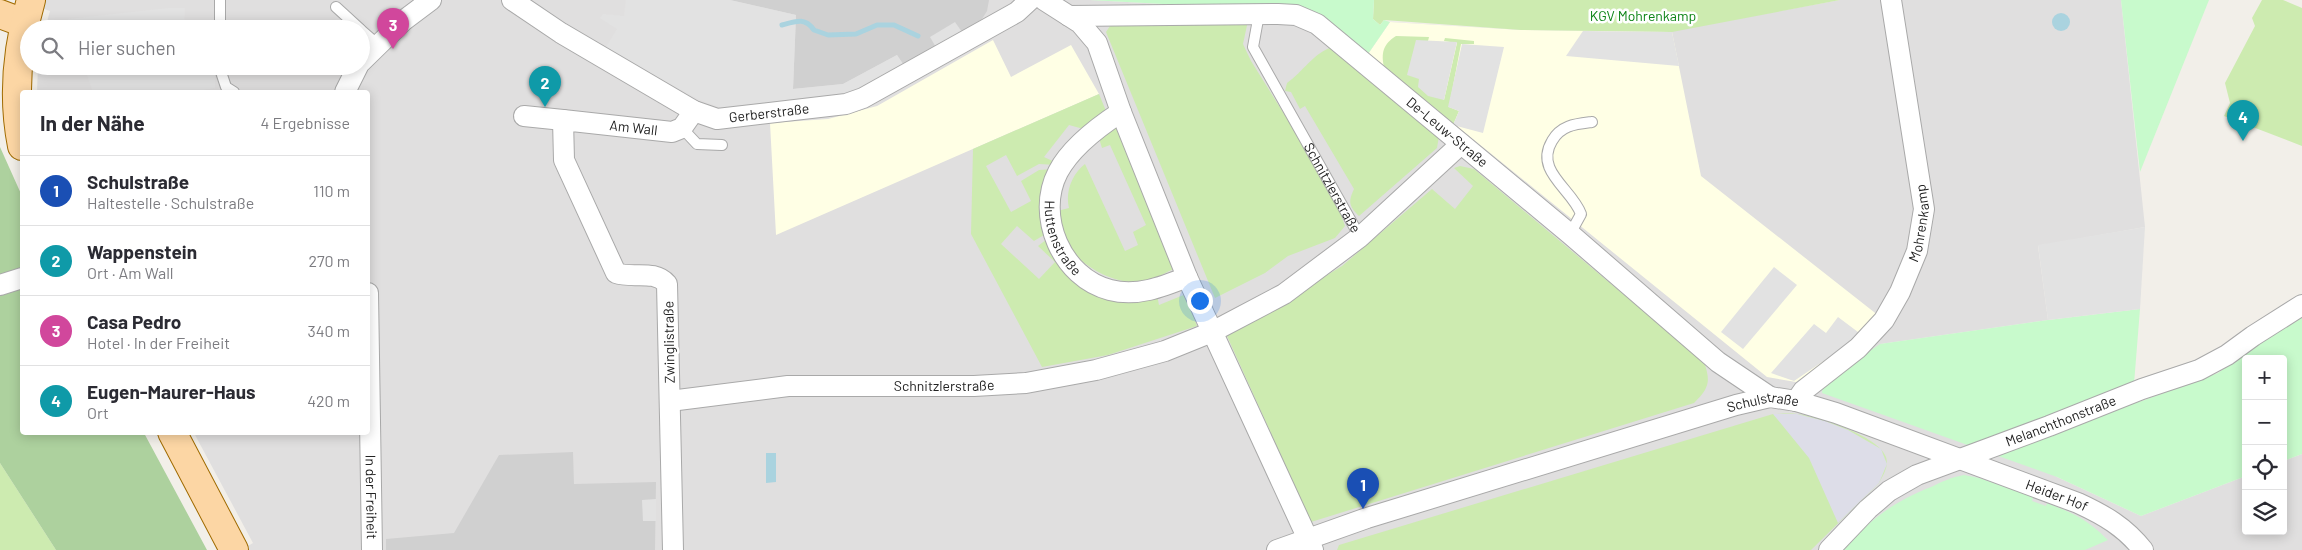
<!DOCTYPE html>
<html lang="de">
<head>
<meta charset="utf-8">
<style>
  body { margin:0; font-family:Barlow,sans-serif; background:#f2f2f3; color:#2b2b33 }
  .controls { position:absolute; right:15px; bottom:15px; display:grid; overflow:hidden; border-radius:5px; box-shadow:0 2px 12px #0003 }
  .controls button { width:45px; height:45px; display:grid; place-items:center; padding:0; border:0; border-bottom:1px solid #e1e1e2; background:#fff; color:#2b2b33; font:25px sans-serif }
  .you { position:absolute; left:1199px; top:300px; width:18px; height:18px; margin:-12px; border:4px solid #fff; border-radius:50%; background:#1a73e8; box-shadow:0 0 0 8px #1a73e833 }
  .badge { display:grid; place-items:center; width:32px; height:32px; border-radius:50%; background:#d40000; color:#fff; font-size:16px; font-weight:700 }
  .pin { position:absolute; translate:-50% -41px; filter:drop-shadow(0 1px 2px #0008) }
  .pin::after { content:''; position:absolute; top:26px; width:18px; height:15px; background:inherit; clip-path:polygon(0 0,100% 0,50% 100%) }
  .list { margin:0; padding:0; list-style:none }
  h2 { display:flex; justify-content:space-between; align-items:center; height:65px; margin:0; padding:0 20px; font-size:21px }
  h2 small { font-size:16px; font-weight:400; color:#7c7c81 }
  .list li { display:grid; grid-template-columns:32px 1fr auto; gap:15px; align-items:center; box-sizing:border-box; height:70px; padding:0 20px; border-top:1px solid #e1e1e2 }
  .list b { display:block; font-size:19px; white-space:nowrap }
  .list p { margin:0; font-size:16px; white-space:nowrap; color:#7c7c81 }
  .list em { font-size:16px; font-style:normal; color:#7c7c81 }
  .icon { flex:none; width:28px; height:28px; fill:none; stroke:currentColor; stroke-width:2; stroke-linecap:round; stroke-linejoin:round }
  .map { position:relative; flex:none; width:2302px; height:550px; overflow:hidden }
  .search { position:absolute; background:#fff; box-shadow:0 2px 12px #0003; left:20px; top:20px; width:350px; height:55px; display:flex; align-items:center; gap:12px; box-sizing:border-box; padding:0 18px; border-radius:28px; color:#7c7c81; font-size:19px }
  .panel { position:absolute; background:#fff; box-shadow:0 2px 12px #0003; left:20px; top:90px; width:350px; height:345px; border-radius:5px }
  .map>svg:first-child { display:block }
  .residential { fill:#e0dfdf }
  .education { fill:#ffffe5 }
  .religious { fill:#d0d0d0 }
  .grass { fill:#cdebb0 }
  .forest { fill:#add19e }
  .park { fill:#c8facc }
  .parking { fill:#e2e2e2 }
  .plaza { fill:#dddde8 }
  .water { fill:#aad3df }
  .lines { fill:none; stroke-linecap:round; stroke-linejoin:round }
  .stream { stroke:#aad3df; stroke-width:5 }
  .lane-casing { stroke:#a9a9a9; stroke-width:12 }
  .street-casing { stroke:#a9a9a9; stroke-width:22 }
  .primary-casing { stroke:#a06b00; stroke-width:30 }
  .lane { stroke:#fff; stroke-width:10 }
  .street { stroke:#fff; stroke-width:20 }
  .primary { stroke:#fcd6a4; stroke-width:28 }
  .labels { text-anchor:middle; stroke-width:5; stroke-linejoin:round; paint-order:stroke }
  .park-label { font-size:14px; fill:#0c8416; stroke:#fff }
  .street-label { font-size:14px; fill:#222; stroke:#fff }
</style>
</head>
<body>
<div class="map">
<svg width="2302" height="550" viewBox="0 0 2302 550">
  <rect width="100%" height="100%" fill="#f2efe9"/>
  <polygon class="residential" points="17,0 1090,0 1181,5 1273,5 1368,54 1390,22 1521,30 1664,32 1840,0 2121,0 2145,227 2038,246 2048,320 1880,344 2057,477 2141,516 2246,476 2246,531 2283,531 2283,461 2302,454 2302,550 241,550 253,543 194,433 368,432 368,92 37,92 38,66 361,66 361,29 45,29 50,11"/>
  <g class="education">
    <polygon points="1390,22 1521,30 1672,32 1701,176 1879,316 1862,335 1796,382 1767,377 1368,54"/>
    <polygon points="993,40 1011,77 1071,45 1099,94 776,235 770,123 828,119 877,106"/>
  </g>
  <g class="religious">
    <polygon points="730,0 989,0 987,11 982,19 905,67 897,55 843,84 793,89 796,15"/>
    <polygon points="573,452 574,484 656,482 655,550 386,550 386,539 454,533 499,455"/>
  </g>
  <g class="grass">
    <polygon points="1374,0 1840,0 1672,32 1521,30 1384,20 1380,25 1373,19"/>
    <polygon points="2262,0 2283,0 2302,8 2302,146 2224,116 2230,103 2225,83 2255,26 2252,18"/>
    <polygon points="1249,16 1243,44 1251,61 1291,125 1339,209 1345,226 1335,238 1288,256 1265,273 1215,298 1106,32 1112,23"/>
    <path d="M1396 36 1429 37 1428 41H1416L1420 79 1444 100 1457 43 1444 41 1445 38 1474 41V44H1461L1449 107 1459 111 1453 125 1384 67C1381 53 1383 44 1396 36Z"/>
    <path d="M1333 47 1439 136 1437 148 1359 216C1349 206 1348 202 1354 189L1305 106 1300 109 1291 92 1285 91 1287 83C1303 72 1314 52 1333 47Z"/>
    <polygon points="1099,94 1106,111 1087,130 1069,125 1044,157 1057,163 1056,165 1039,164 1017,176 1006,155 986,166 1011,212 1031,201 1021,181 1039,170 1053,169 1049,232 1034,241 1017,226 1001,244 1039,279 1055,262 1038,246 1051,236 1073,274 1157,295 1159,305 1186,294 1197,326 1108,355 1042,367 971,234 973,149"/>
    <path d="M1114 123 1176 268C1166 272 1154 280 1144 282 1114 286 1076 264 1062 238 1058 231 1058 219 1057 211L1069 208C1065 192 1072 174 1085 164L1125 251 1138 245 1133 232 1146 225 1110 145 1102 148 1097 132Z"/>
    <path d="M1460 166 1474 169 1704 362C1711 382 1709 388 1694 403L1311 522 1227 336 1342 266 1432 189 1455 209 1473 186 1454 168Z"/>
    <path d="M1773 414C1781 414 1789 413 1797 414 1817 416 1879 436 1886 457 1889 467 1883 475 1879 483L1811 550H1337L1339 545Z"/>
    <polygon points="0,463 56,550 0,550"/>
  </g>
  <polygon class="forest" points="0,147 22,196 22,432 144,433 207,550 56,550 0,463"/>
  <g class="park">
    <polygon points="1090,0 1374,0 1373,19 1380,25 1384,20 1390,22 1368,54 1328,22 1181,5"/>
    <polygon points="2121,0 2209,0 2140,172"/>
    <polygon points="2140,309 2134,384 2139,402 2218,373 2302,310 2302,454 2283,461 2283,359 2246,359 2246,476 2141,516 2057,477 1822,393 1823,383 1880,344 2048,320"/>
    <path d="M1964 475 1979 478 2033 497 2032 501 2046 506 2047 503C2077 515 2085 518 2108 540L2085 550H1844C1870 519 1893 502 1931 487 1941 482 1952 477 1964 475Z"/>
  </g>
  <g class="parking">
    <polygon points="626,0 730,0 796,15 793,89 843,84 897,55 905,67 846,98 722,108 698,99 605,49 617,29 600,18 603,14 624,16"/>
    <polygon points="169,8 185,8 184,29 71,29 68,19"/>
    <polygon points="955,22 962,32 937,49 930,37"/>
    <polygon points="1583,31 1672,32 1679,66 1566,56"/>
    <polygon points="1416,40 1457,42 1444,100 1428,96 1418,87 1419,79 1407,75"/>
    <polygon points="1462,44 1504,47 1483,133 1453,125 1459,111 1448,107"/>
    <polygon points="84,66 215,66 215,88 186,92 93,92"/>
    <polygon points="2145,227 2140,309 2048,320 2038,245"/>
    <polygon points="1774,267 1797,285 1743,349 1721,332"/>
    <polygon points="1838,317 1862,335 1794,381 1771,373 1814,324 1826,333"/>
    <polygon points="656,499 656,521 643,521 642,500"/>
  </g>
  <polygon class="plaza" points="1773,414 1797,414 1825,421 1848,430 1881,449 1887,464 1879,483 1838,523 1809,458"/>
  <g class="water">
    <circle cx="2061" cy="22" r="9"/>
    <polygon points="766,453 776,453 776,482 766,483"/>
  </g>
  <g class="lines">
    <path class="stream" d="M782 25C796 21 805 17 814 30L828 35 856 34 877 25H894L918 36"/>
    <defs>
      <g id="lane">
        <polyline points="336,7 360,29"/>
        <path id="s1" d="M1259 14 1253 47 1360 237"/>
        <polyline points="220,29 220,0"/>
        <polyline points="361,30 377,44"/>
        <polyline points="219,66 226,87 234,92"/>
        <polyline points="682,128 697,144 722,145"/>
        <path d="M1570 234 1581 214C1572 189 1534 171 1552 141 1561 125 1576 124 1592 122"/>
      </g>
      <g id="street">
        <path id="s2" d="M512 0 561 33 694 111 717 119 846 104 863 98 1017 12 1030 0"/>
        <polyline points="1044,0 1080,23 1097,43 1121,112 1187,277 1313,550"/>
        <path id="s3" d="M1069 16 1278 14 1296 15 1317 24 1570 234 1718 362 1770 397"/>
        <polyline points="361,62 403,21 431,0"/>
        <polyline points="345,92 358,66"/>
        <path id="s4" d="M1121 112C1098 127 1071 147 1058 172 1035 216 1062 278 1110 290 1137 297 1162 287 1187 277"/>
        <polyline points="524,116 563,120"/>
        <polyline points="0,285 22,278"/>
        <path id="s5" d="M368 293 372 550"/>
        <path id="s6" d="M670 401 788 386H974L1026 383 1096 370 1165 351 1212 332 1284 294 1360 237 1461 144"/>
        <path id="s7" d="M1796 401 1803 391 1858 348 1884 320 1900 292 1917 251 1924 209 1891 0"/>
        <path id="s8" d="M673 550 667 284C654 269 633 279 616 273L564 160 563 120 672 132 682 128 694 111"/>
        <path id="s9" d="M1277 550 1367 518 1736 405 1770 397 1796 401 1836 413 2078 503C2104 515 2125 527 2143 550"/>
        <path id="s10" d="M1829 550 1868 509 1889 491 1917 475 2049 426 2142 389 2199 370 2227 355 2253 336 2302 305"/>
      </g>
      <g id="primary">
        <polyline points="0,14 24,23"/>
        <path d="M22 146C12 96 17 48 31 0"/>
        <polyline points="172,432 234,550"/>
      </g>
    </defs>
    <use href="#lane" class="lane-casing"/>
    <use href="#street" class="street-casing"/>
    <use href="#primary" class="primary-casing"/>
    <use href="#lane" class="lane"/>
    <use href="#street" class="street"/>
    <use href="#primary" class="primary"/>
  </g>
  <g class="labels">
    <g class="park-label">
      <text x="1643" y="21">KGV Mohrenkamp</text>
    </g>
    <g class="street-label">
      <text dy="5" stroke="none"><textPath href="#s2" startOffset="290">Gerberstraße</textPath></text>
      <text dy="5" stroke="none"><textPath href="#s8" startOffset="555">Am Wall</textPath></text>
      <text dy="5" stroke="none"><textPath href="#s3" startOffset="419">De-Leuw-Straße</textPath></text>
      <text dy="5" stroke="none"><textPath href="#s1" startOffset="195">Schnitzlerstraße</textPath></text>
      <text dy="5" stroke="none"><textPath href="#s7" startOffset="225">Mohrenkamp</textPath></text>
      <text dy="5" stroke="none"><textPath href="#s4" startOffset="158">Huttenstraße</textPath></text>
      <text transform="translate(669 342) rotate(-91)" y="5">Zwinglistraße</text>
      <text dy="5" stroke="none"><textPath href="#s6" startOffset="275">Schnitzlerstraße</textPath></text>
      <text dy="5" stroke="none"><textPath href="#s9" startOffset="509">Schulstraße</textPath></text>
      <text dy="5" stroke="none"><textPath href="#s10" startOffset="270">Melanchthonstraße</textPath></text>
      <text dy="5" stroke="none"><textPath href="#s9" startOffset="820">Heider Hof</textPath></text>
      <text dy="5" stroke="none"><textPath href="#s5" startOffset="204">In der Freiheit</textPath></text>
    </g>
  </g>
</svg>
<div class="controls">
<button>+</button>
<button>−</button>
<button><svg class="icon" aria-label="locate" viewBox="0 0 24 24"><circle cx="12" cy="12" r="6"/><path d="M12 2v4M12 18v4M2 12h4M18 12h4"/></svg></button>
<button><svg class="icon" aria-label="layers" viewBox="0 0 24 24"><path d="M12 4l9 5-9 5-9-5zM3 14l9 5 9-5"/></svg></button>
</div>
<div class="you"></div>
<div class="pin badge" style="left:1363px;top:509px;background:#1a4fb4">1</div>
<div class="pin badge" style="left:545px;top:107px;background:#0f9aa8">2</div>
<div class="pin badge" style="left:393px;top:49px;background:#d1479c">3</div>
<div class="pin badge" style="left:2243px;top:141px;background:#0f9aa8">4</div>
<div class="search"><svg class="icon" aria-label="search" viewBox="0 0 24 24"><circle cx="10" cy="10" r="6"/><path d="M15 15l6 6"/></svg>Hier suchen</div>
<section class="panel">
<h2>In der Nähe<small>4 Ergebnisse</small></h2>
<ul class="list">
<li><span class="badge" style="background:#1a4fb4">1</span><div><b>Schulstraße</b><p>Haltestelle · Schulstraße</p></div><em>110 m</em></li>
<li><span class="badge" style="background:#0f9aa8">2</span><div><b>Wappenstein</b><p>Ort · Am Wall</p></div><em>270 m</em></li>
<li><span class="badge" style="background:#d1479c">3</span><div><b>Casa Pedro</b><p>Hotel · In der Freiheit</p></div><em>340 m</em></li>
<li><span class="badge" style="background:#0f9aa8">4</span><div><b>Eugen-Maurer-Haus</b><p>Ort</p></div><em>420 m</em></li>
</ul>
</section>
</div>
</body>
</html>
